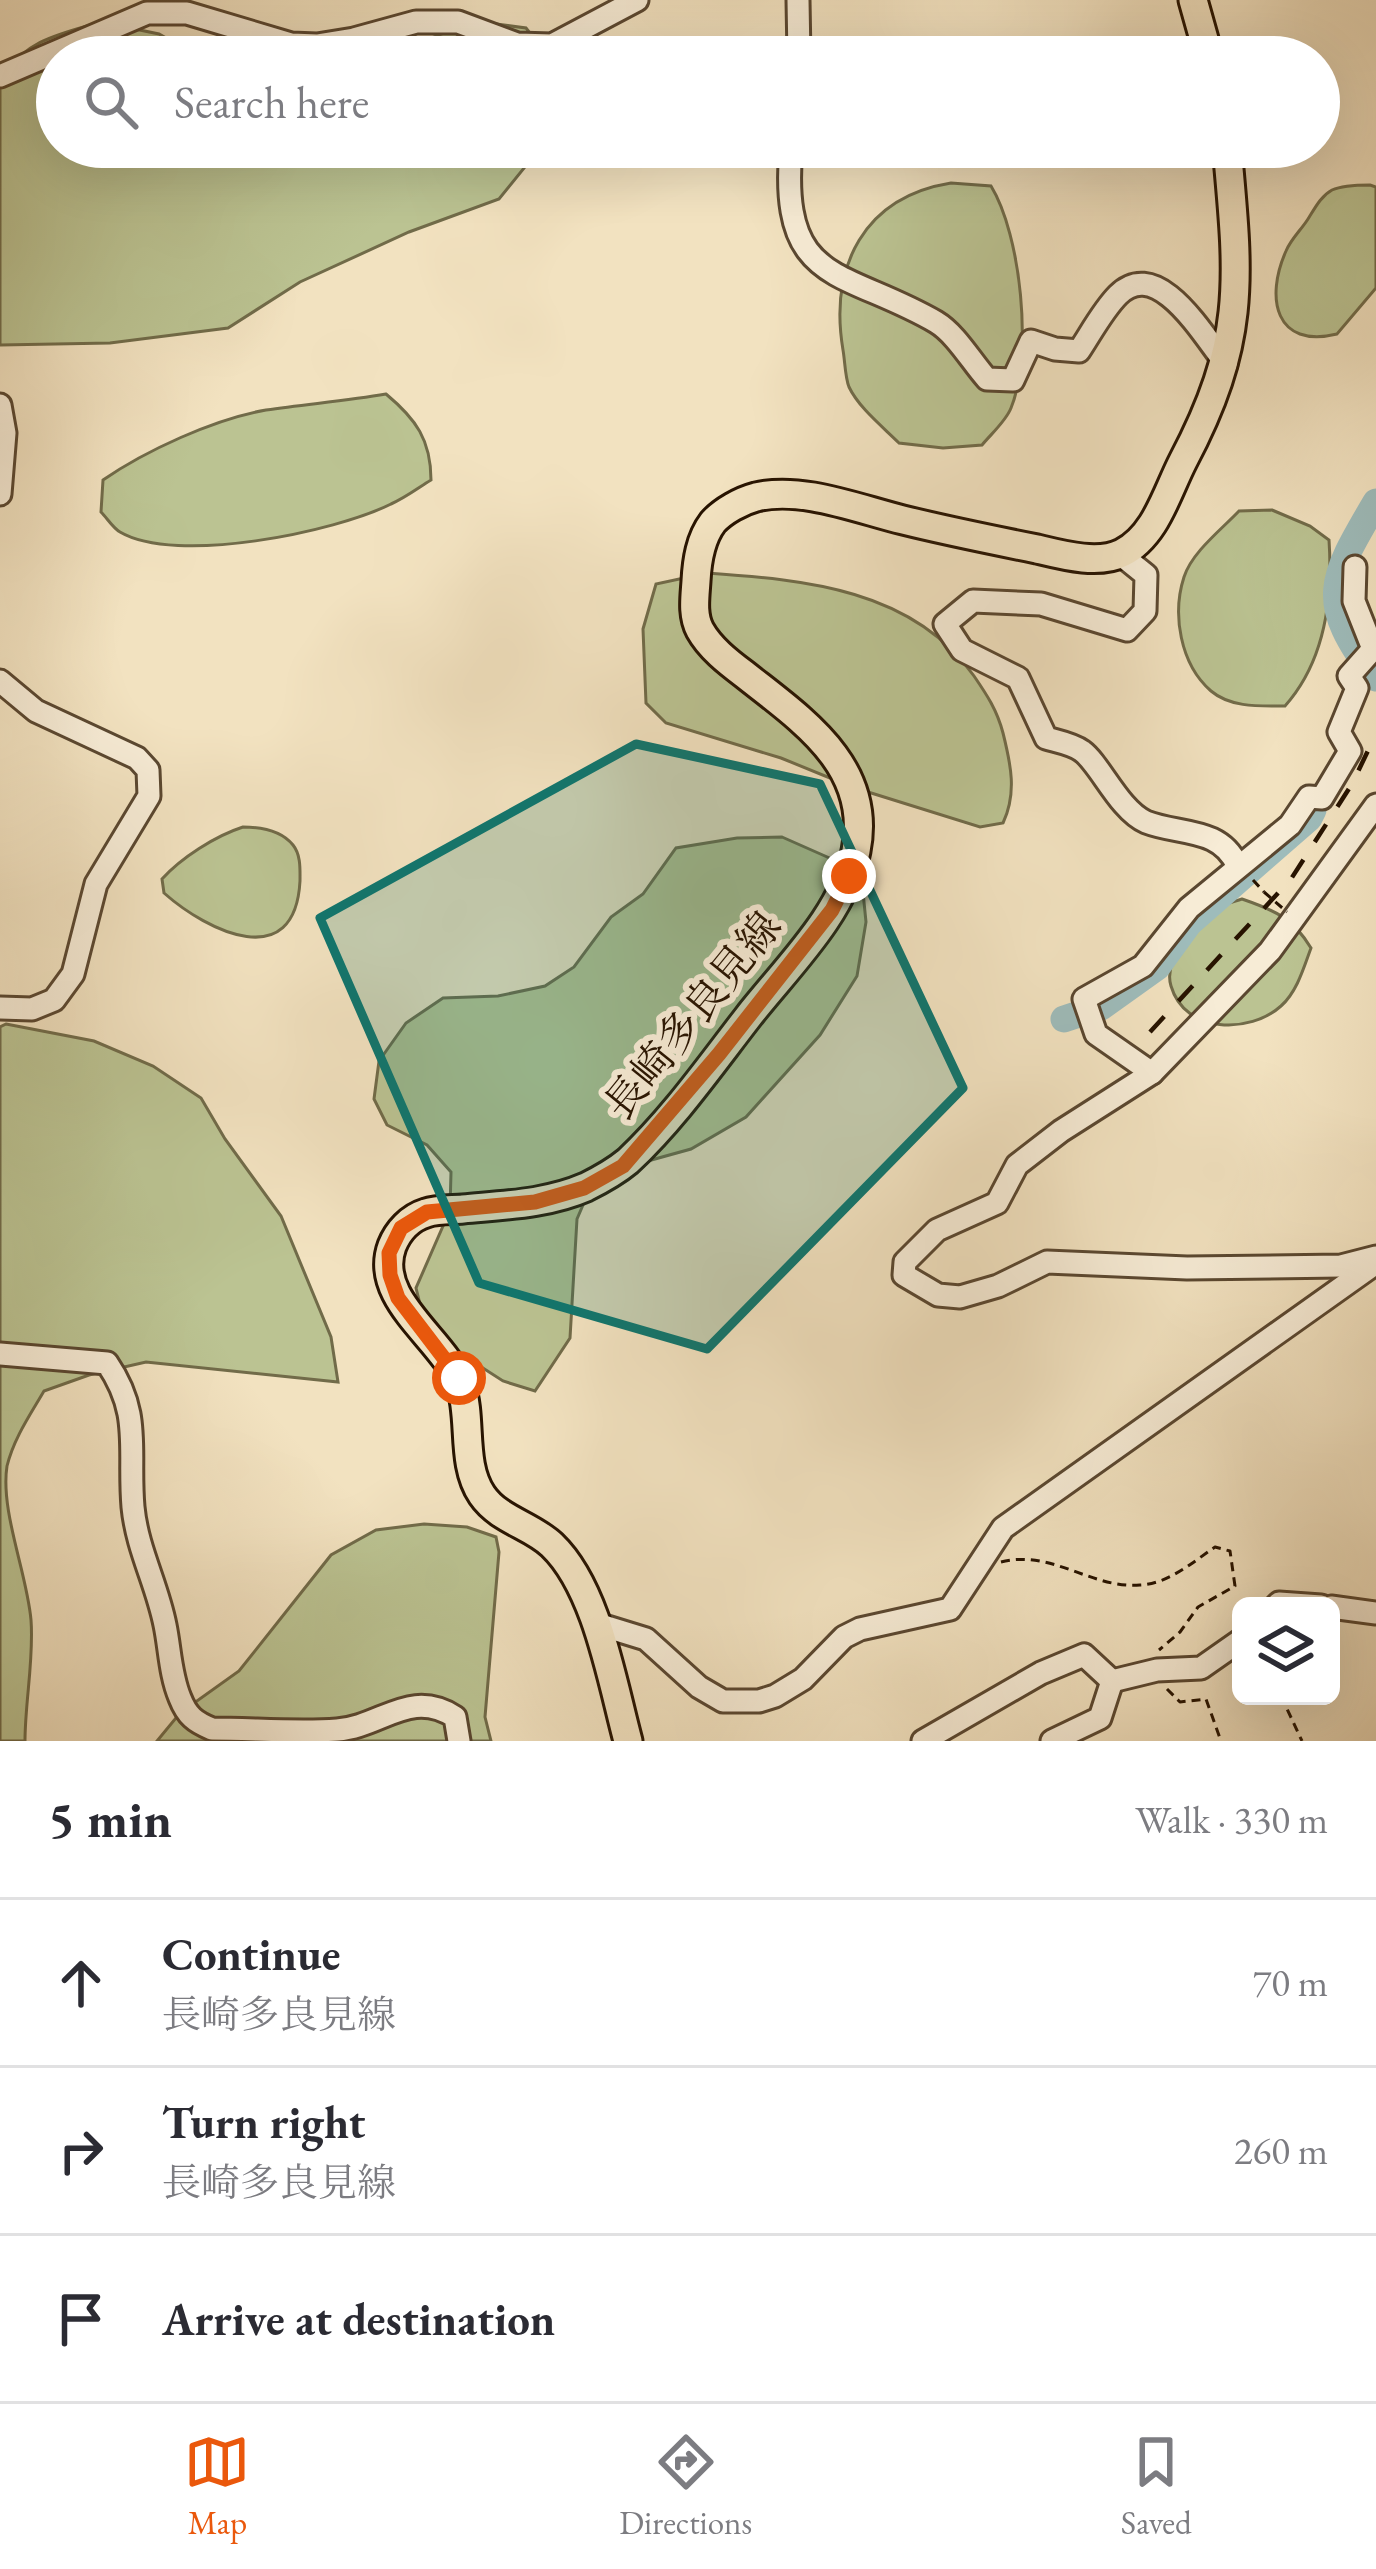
<!DOCTYPE html>
<html lang="en">
<head>
<meta charset="utf-8">
<style>
  body { margin:0; font-family:"EB Garamond","Noto Serif JP",serif; background:#f2f2f3; color:#2b2b33 }
  .controls { position:absolute; right:36px; bottom:36px; display:grid; overflow:hidden; border-radius:18px; box-shadow:0 12px 48px #0002 }
  .controls button { width:108px; height:108px; display:grid; place-items:center; padding:0; border:0; border-bottom:3px solid #e1e1e2; background:#fff; color:#2b2b33; font:60px sans-serif }
  .stop { position:absolute; width:36px; height:36px; margin:-27px; border:9px solid #ea580c; border-radius:50%; background:#fff }
  .stop.end { background:#ea580c; border-color:#fff; box-shadow:0 3px 12px #0008 }
  .list { margin:0; padding:0; list-style:none }
  h2 { display:flex; justify-content:space-between; align-items:center; height:156px; margin:0; padding:0 48px; font-size:51px }
  h2 small { font-size:39px; font-weight:400; color:#7c7c81 }
  .list li { display:grid; grid-template-columns:78px 1fr auto; gap:36px; align-items:center; box-sizing:border-box; height:168px; padding:0 48px; border-top:3px solid #e1e1e2 }
  .list b { display:block; font-size:45px; white-space:nowrap }
  .list p { margin:0; font-size:39px; white-space:nowrap; color:#7c7c81 }
  .list em { font-size:39px; font-style:normal; color:#7c7c81 }
  .icon { flex:none; width:66px; height:66px; fill:none; stroke:currentColor; stroke-width:2; stroke-linecap:round; stroke-linejoin:round }
  .map { position:relative; flex:none; width:1376px; height:1741px; overflow:hidden }
  .search { position:absolute; background:#fff; box-shadow:0 12px 48px #0002; left:36px; right:36px; top:36px; height:132px; display:flex; align-items:center; gap:30px; box-sizing:border-box; padding:0 42px; border-radius:66px; color:#7c7c81; font-size:45px }
  .sheet { height:660px; background:#fff }
  nav { display:flex; justify-content:space-around; align-items:center; box-sizing:border-box; height:168px; border-top:3px solid #e1e1e2; background:#fff; font-size:33px; color:#7c7c81 }
  nav a { display:grid; justify-items:center; gap:6px }
  nav .on { color:#ea580c }
  .map>svg:first-child { display:block }
  .green { fill:#bbc392; stroke:#716b49; stroke-width:3 }
  .lines { fill:none; stroke-linecap:round; stroke-linejoin:round }
  .river { stroke:#9ebcbb; stroke-width:27 }
  .minor-casing { stroke:#5a4730; stroke-width:27 }
  .major-casing { stroke:#271300; stroke-width:33 }
  .path { stroke:#271300; stroke-width:3; stroke-dasharray:9 6; stroke-linecap:butt }
  .minor { stroke:#f7ecd6; stroke-width:21 }
  .major { stroke:#f2e2c0; stroke-width:27 }
  .rail { stroke:#271300; stroke-width:4.5; stroke-dasharray:21 21; stroke-linecap:butt }
  .path-bridge { stroke:#271300; stroke-width:3; stroke-dasharray:9 6; stroke-linecap:butt }
  .route { stroke:#ea580c; stroke-width:15 }
  .marked { fill:#0f766e; fill-opacity:0.2; stroke:#0f766e; stroke-width:9; stroke-linejoin:round }
  .labels { text-anchor:middle; stroke-width:12; stroke-linejoin:round; paint-order:stroke }
  .street-label { font-size:42px; fill:#271300; stroke:#f7ecd6 }
</style>
</head>
<body>
<div class="map">
<svg width="1376" height="1741" viewBox="0 0 1376 1741">
  <rect width="100%" height="100%" fill="#f2e2c0"/>
  <filter id="stains"><feTurbulence type="fractalNoise" baseFrequency=".00167" numOctaves="4"/><feColorMatrix values="0 0 0 0 .2 0 0 0 0 .09 0 0 0 0 .02 0 0 0 .5 -.17"/></filter>
  <radialGradient id="worn" r=".72"><stop offset=".6" stop-color="#630" stop-opacity="0"/><stop offset="1" stop-color="#630" stop-opacity=".3"/></radialGradient>
  <g class="green">
    <polygon points="473,21 526,28 537,42 537,57 385,57"/>
    <path d="M101 22 159 34 199 57H57V147H531L529 162 499 199 409 232 300 282 228 328 110 343 0 345V77C30 39 56 35 101 22Z"/>
    <path d="M951 183 991 186C1021 235 1033 354 1011 408 1006 421 991 434 982 445L943 448 899 443C883 427 859 408 849 387 845 377 845 361 843 350 829 266 864 197 951 183Z"/>
    <path d="M1370 185 1376 187V288L1337 334C1275 349 1265 298 1286 251 1291 239 1301 230 1308 219 1315 208 1321 196 1332 190 1343 185 1359 185 1370 185Z"/>
    <path d="M386 394C416 419 431 440 431 480 418 488 405 498 391 504 335 532 176 565 120 532 113 528 107 518 101 512L103 480C145 451 214 419 266 410 306 404 346 401 386 394Z"/>
    <path d="M1272 510 1310 526 1329 540C1333 599 1325 661 1285 706 1261 706 1231 708 1211 691 1180 664 1172 614 1184 577 1192 552 1222 529 1239 511Z"/>
    <path d="M707 573C805 580 913 589 974 676 987 695 997 710 1003 733 1011 765 1017 793 1003 823L980 827 852 787 781 758 666 723 646 703 643 629 656 584Z"/>
    <path d="M243 827C261 827 281 830 293 845 301 855 300 869 300 881 295 974 208 932 164 893L162 879C181 858 215 836 243 827Z"/>
    <polygon points="782,837 861,872 866,922 857,976 820,1035 746,1117 691,1149 637,1164 589,1191 577,1219 570,1338 535,1391 503,1381 427,1332 416,1288 450,1210 451,1172 427,1145 387,1125 374,1099 379,1061 406,1023 443,998 498,996 545,986 574,967 611,917 643,894 676,848 737,838"/>
    <path d="M1242 899C1274 910 1293 918 1311 948 1304 967 1297 992 1281 1006 1250 1034 1185 1034 1171 986 1163 961 1194 921 1215 909 1223 904 1233 902 1242 899Z"/>
    <path d="M6 1024 94 1041 153 1066 201 1098 225 1139 281 1216 331 1337 338 1382 146 1362 89 1375 44 1391C30 1415 14 1438 7 1466 0 1511 27 1573 31 1620 34 1659 25 1702 25 1741H0V1027Z"/>
    <polygon points="424,1524 467,1527 496,1537 499,1552 485,1717 491,1741 157,1741 180,1713 239,1671 331,1555 376,1530"/>
  </g>
  <g class="lines">
    <g class="river">
      <path d="M1376 502C1330 580 1317 601 1376 678"/>
      <polyline points="1101,1007 1157,967 1189,923 1309,818 1313,810"/>
      <polyline points="1064,1019 1076,1015"/>
    </g>
    <defs>
      <g id="minor">
        <polyline points="798,0 799,57"/>
        <polyline points="0,76 147,13 187,13 291,44 317,45 354,39 416,22 458,22 517,44 552,45 637,0"/>
        <path d="M791 147C779 287 843 268 936 322 956 334 971 361 987 379L1013 380 1031 341 1055 349 1079 351C1091 333 1103 310 1118 295 1158 255 1204 337 1226 364"/>
        <polyline points="0,405 5,433 0,494"/>
        <path d="M1120 554 1146 575 1145 611 1127 630 1041 604 973 601 945 624 962 650 1018 678 1046 738C1056 741 1073 744 1082 751 1100 764 1119 810 1146 822 1179 835 1220 827 1237 865"/>
        <polyline points="0,681 36,711 137,758 148,770 149,796 96,884 73,974 54,1000 32,1009 0,1008"/>
        <polyline points="1376,805 1270,951 1152,1073 1061,1131 1017,1165 997,1203 937,1230 905,1262 904,1275 938,1295 960,1297 998,1286 1047,1262 1187,1268 1341,1266 1376,1257"/>
        <polyline points="1152,1073 1096,1034 1084,999 1143,966 1189,908 1290,825 1309,797 1322,798 1350,751 1339,732 1357,688 1349,676 1373,649 1354,601 1355,567"/>
        <path d="M0 1354 107 1363C142 1414 128 1449 133 1507 137 1549 157 1584 165 1625 170 1649 170 1674 180 1698 187 1716 195 1722 212 1729 253 1729 296 1733 337 1730 381 1727 410 1688 455 1717L459 1741"/>
        <polyline points="1276,1606 1279,1603 1321,1606"/>
        <polyline points="1331,1607 1376,1613"/>
        <polyline points="594,1623 646,1639 699,1687 723,1701 759,1701 775,1696 803,1679 844,1637 860,1629 950,1609 1003,1528 1376,1263"/>
        <polyline points="1112,1681 1157,1670 1201,1668 1241,1640"/>
        <polyline points="923,1741 1041,1673 1084,1655 1112,1681"/>
        <polyline points="1052,1741 1100,1718 1112,1681"/>
      </g>
      <g id="major">
        <polyline points="1193,0 1209,57"/>
        <path d="M628 1741C612 1682 597 1588 552 1545 531 1525 499 1520 482 1495 461 1464 472 1420 461 1386 446 1340 372 1300 392 1246 398 1231 410 1218 426 1213 437 1209 452 1210 463 1209 505 1205 547 1204 586 1187 600 1180 616 1171 628 1161 673 1119 710 1066 748 1017 786 968 843 915 856 851 873 766 802 720 744 674 728 662 710 648 700 630 692 615 695 597 696 581 697 561 700 539 713 522 723 511 741 501 756 497 802 486 858 509 903 520 947 531 992 540 1037 549 1062 555 1098 565 1122 553 1156 536 1167 492 1183 461 1247 340 1239 278 1227 147"/>
      </g>
    </defs>
    <use href="#minor" class="minor-casing"/>
    <use href="#major" class="major-casing"/>
    <g class="path">
      <polyline points="1253,880 1264,892"/>
      <path d="M1001 1562C1052 1549 1091 1589 1140 1585 1168 1584 1193 1562 1215 1547L1230 1551 1235 1586 1198 1607 1180 1632 1159 1650"/>
      <polyline points="1167,1689 1180,1702 1206,1699 1221,1741"/>
      <polyline points="1281,1696 1302,1741"/>
    </g>
    <use href="#minor" class="minor"/>
    <use href="#major" class="major"/>
    <polyline class="rail" points="1150,1032 1291,879 1352,784 1376,734"/>
    <polyline class="path-bridge" points="1264,892 1287,912"/>
  </g>
  <g class="lines">
    <polyline class="route" points="459,1378 398,1298 390,1275 389,1253 401,1228 427,1212 535,1202 584,1188 623,1166 719,1054 832,910 849,876"/>
  </g>
  <path class="marked" d="M636 744 820 784 963 1088 707 1349 479 1283 320 918Z"/>
  <g class="labels">
    <g class="street-label">
      <text transform="translate(692 1015) rotate(-51)" y="15">長崎多良見線</text>
    </g>
  </g>
  <rect width="100%" height="100%" filter="url(#stains)"/>
  <rect width="100%" height="100%" fill="url(#worn)"/>
</svg>
<div class="controls">
<button><svg class="icon" aria-label="layers" viewBox="0 0 24 24"><path d="M12 4l9 5-9 5-9-5zM3 14l9 5 9-5"/></svg></button>
</div>
<div class="stop" style="left:459px;top:1378px"></div>
<div class="stop end" style="left:849px;top:876px"></div>
<div class="search"><svg class="icon" aria-label="search" viewBox="0 0 24 24"><circle cx="10" cy="10" r="6"/><path d="M15 15l6 6"/></svg>Search here</div>
</div>
<section class="sheet">
<h2>5 min<small>Walk · 330 m</small></h2>
<ul class="list">
<li><svg class="icon" aria-label="ahead" viewBox="0 0 24 24"><path d="M12 20V5M6 11l6-6 6 6"/></svg><div><b>Continue</b><p>長崎多良見線</p></div><em>70 m</em></li>
<li><svg class="icon" aria-label="right" viewBox="0 0 24 24"><path d="M7 20v-9h11M14 6l5 5-5 5"/></svg><div><b>Turn right</b><p>長崎多良見線</p></div><em>260 m</em></li>
<li><svg class="icon" aria-label="arrive" viewBox="0 0 24 24"><path d="M6 21V4h12l-3 4 3 4H6"/></svg><div><b>Arrive at destination</b></div></li>
</ul>
</section>
<nav>
<a class="on"><svg class="icon" aria-label="map" viewBox="0 0 24 24"><path d="M3 6l6-2 6 2 6-2v14l-6 2-6-2-6 2zM9 4v14M15 6v14"/></svg>Map</a>
<a><svg class="icon" aria-label="directions" viewBox="0 0 24 24"><path d="M12 3l9 9-9 9-9-9zM9 14v-3h6M13 9l2 2-2 2"/></svg>Directions</a>
<a><svg class="icon" aria-label="saved" viewBox="0 0 24 24"><path d="M7 4h10v16l-5-4-5 4z"/></svg>Saved</a>
</nav>
</body>
</html>
